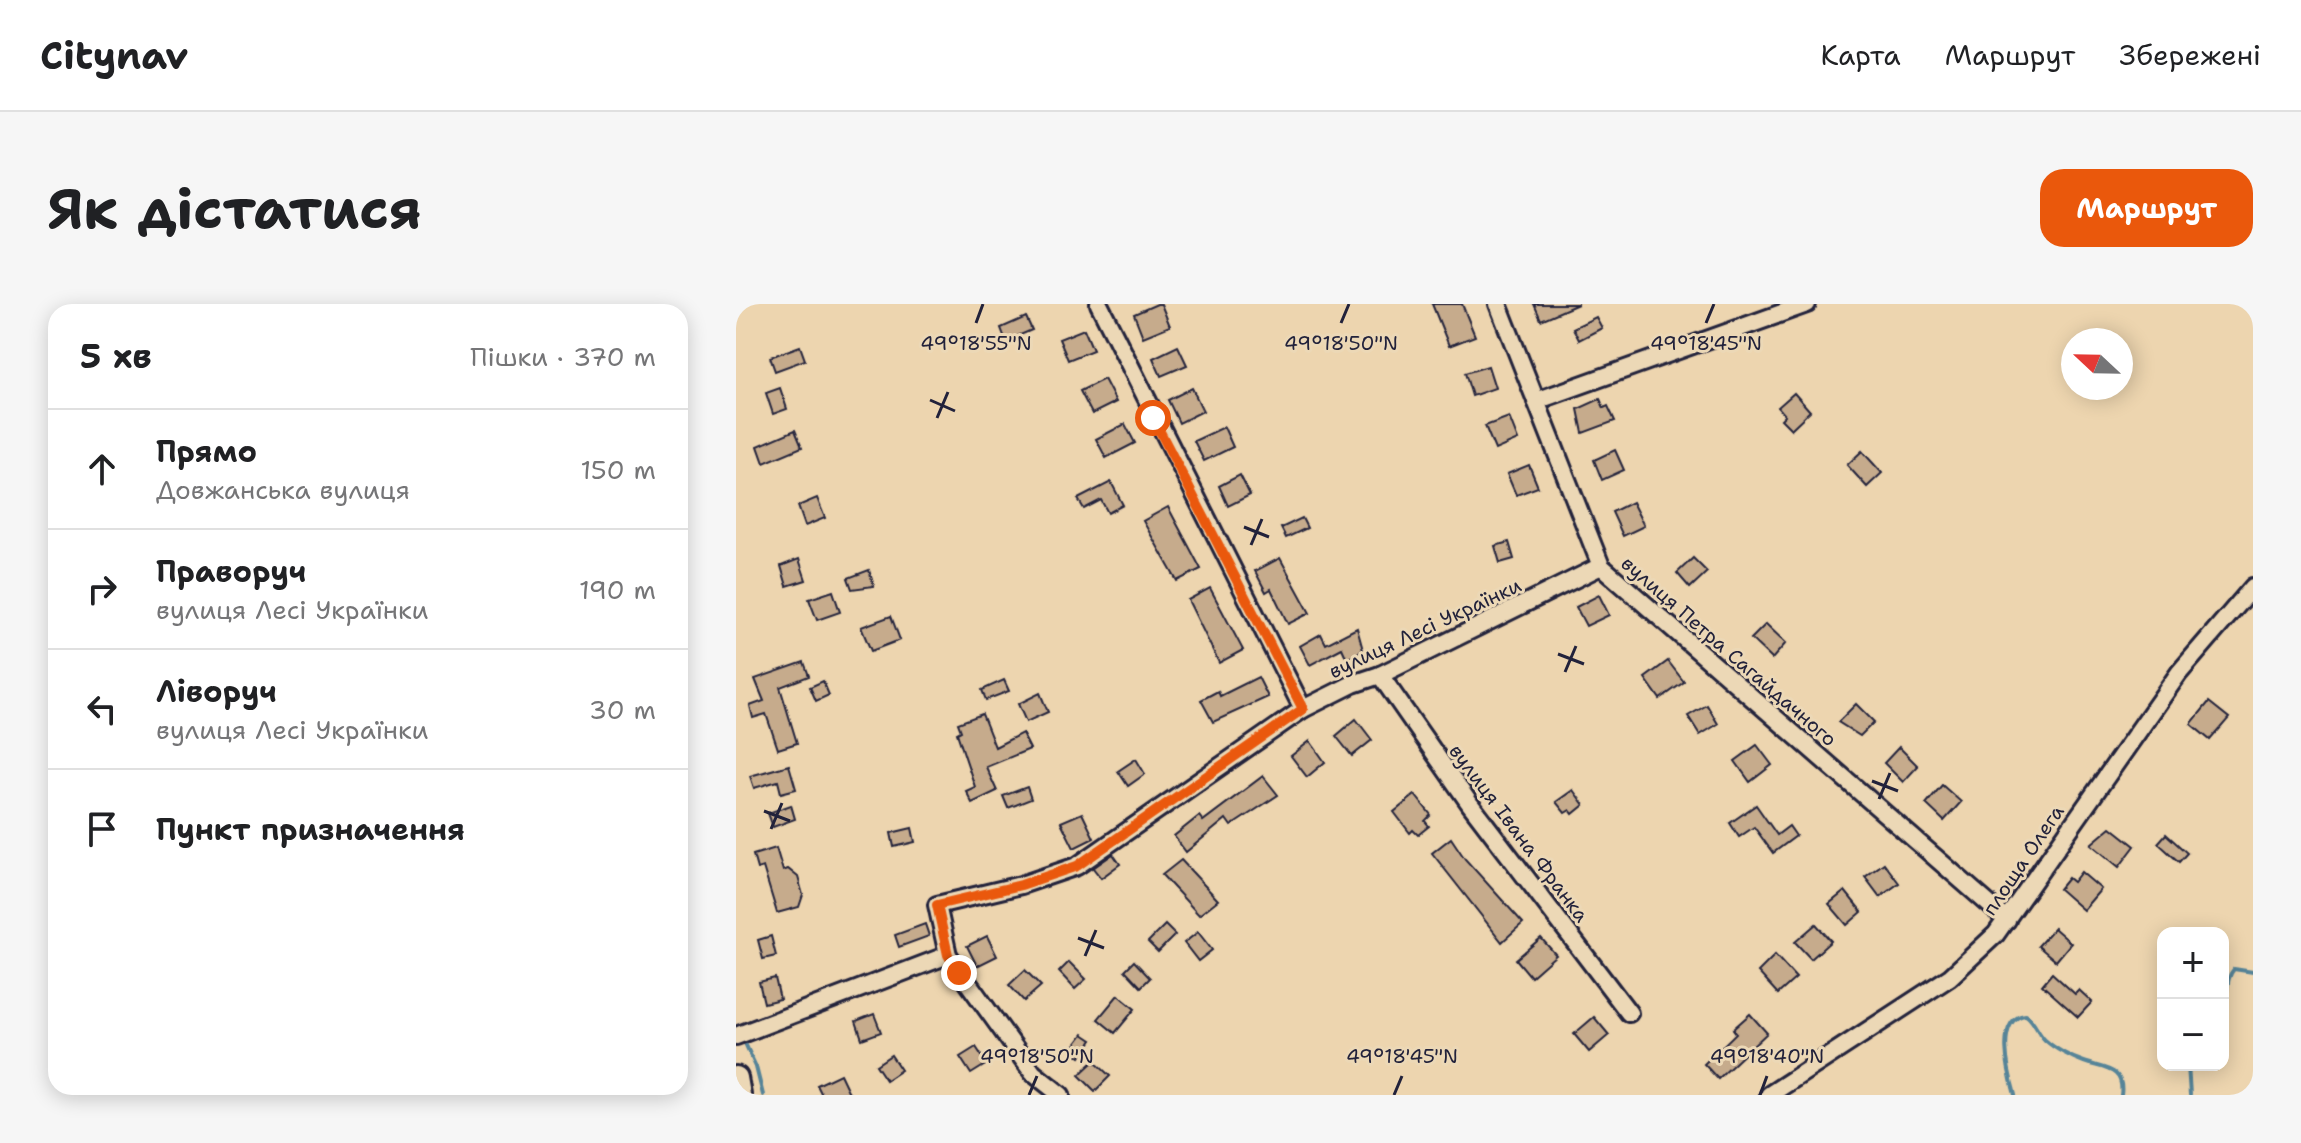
<!DOCTYPE html>
<html lang="uk">
<head>
<meta charset="utf-8">
<style>
  body { margin:0; font-family:"Shantell Sans",sans-serif; background:#f6f6f6; color:#202124 }
  .controls { position:absolute; right:24px; bottom:24px; display:grid; overflow:hidden; border-radius:16px; box-shadow:0 4px 20px #0003 }
  .controls button { width:72px; height:72px; display:grid; place-items:center; padding:0; border:0; border-bottom:2px solid #e0e0e0; background:#fff; color:#202124; font:40px sans-serif }
  .compass { position:absolute; left:1325px; top:24px; width:72px; height:72px; border-radius:50%; background:#fff; box-shadow:0 4px 20px #0003; rotate:292deg }
  .stop { position:absolute; width:24px; height:24px; margin:-18px; border:6px solid #ea580c; border-radius:50%; background:#fff }
  .stop.end { background:#ea580c; border-color:#fff; box-shadow:0 2px 8px #0008 }
  .list { margin:0; padding:0; list-style:none }
  h2 { display:flex; justify-content:space-between; align-items:center; height:104px; margin:0; padding:0 32px; font-size:34px }
  h2 small { font-size:26px; font-weight:400; color:#757577 }
  .list li { display:grid; grid-template-columns:52px 1fr auto; gap:24px; align-items:center; box-sizing:border-box; height:120px; padding:0 32px; border-top:2px solid #e0e0e0 }
  .list b { display:block; font-size:30px; white-space:nowrap }
  .list p { margin:0; font-size:26px; white-space:nowrap; color:#757577 }
  .list em { font-size:26px; font-style:normal; color:#757577 }
  .icon { flex:none; width:44px; height:44px; fill:none; stroke:currentColor; stroke-width:2; stroke-linecap:round; stroke-linejoin:round }
  .map { position:relative; flex:none; width:1517px; height:791px; overflow:hidden; border-radius:24px }
  header { display:flex; align-items:center; gap:48px; box-sizing:border-box; height:112px; padding:0 40px; background:#fff; border-bottom:2px solid #e0e0e0 }
  header strong { font-size:38px }
  nav { display:flex; gap:44px; margin-inline-start:auto; font-size:28px }
  .intro { display:flex; align-items:center; justify-content:space-between; box-sizing:border-box; height:192px; padding:0 48px }
  h1 { margin:0; font-size:56px }
  .button { padding:20px 36px; border-radius:24px; background:#ea580c; color:#fff; font-size:28px; font-weight:700 }
  main { display:flex; gap:48px; padding:0 48px }
  aside { flex:1; background:#fff; border-radius:24px; box-shadow:0 4px 20px #0003 }
  .map>svg:first-child { display:block }
  .lines { fill:none; stroke-linecap:round; stroke-linejoin:round }
  .stream { stroke:#568498; stroke-width:4 }
  .building { fill:#c6ab8c; stroke:#22223b; stroke-width:2 }
  .street-casing { stroke:#22223b; stroke-width:22 }
  .secondary-casing { stroke:#22223b; stroke-width:28 }
  .street { stroke:#ecd8b6; stroke-width:16 }
  .secondary { stroke:#ecd8b6; stroke-width:22 }
  .route { stroke:#ea580c; stroke-width:10 }
  .ticks { fill:none; stroke:#22223b; stroke-width:3 }
  .labels { text-anchor:middle; stroke-width:6; stroke-linejoin:round; paint-order:stroke }
  .street-label { font-size:20px; fill:#22223b; stroke:#ecd8b6 }
  .ticks-label { font-size:20px; text-anchor:middle; fill:#22223b; stroke:#ecd8b6; stroke-width:6; stroke-linejoin:round; paint-order:stroke }
</style>
</head>
<body>
<header>
<strong>Citynav</strong>
<nav><a>Карта</a><a>Маршрут</a><a>Збережені</a></nav>
</header>
<div class="intro"><h1>Як дістатися</h1><a class="button">Маршрут</a></div>
<main>
<aside>
<h2>5 хв<small>Пішки · 370 m</small></h2>
<ul class="list">
<li><svg class="icon" aria-label="ahead" viewBox="0 0 24 24"><path d="M12 20V5M6 11l6-6 6 6"/></svg><div><b>Прямо</b><p>Довжанська вулиця</p></div><em>150 m</em></li>
<li><svg class="icon" aria-label="right" viewBox="0 0 24 24"><path d="M7 20v-9h11M14 6l5 5-5 5"/></svg><div><b>Праворуч</b><p>вулиця Лесі Українки</p></div><em>190 m</em></li>
<li><svg class="icon" aria-label="left" viewBox="0 0 24 24"><path d="M17 20v-9H6M10 6l-5 5 5 5"/></svg><div><b>Ліворуч</b><p>вулиця Лесі Українки</p></div><em>30 m</em></li>
<li><svg class="icon" aria-label="arrive" viewBox="0 0 24 24"><path d="M6 21V4h12l-3 4 3 4H6"/></svg><div><b>Пункт призначення</b></div></li>
</ul>
</aside>
<div class="map">
<svg width="1517" height="791" viewBox="0 0 1517 791">
  <rect width="100%" height="100%" fill="#edd5af"/>
  <filter id="ink" filterUnits="userSpaceOnUse"><feTurbulence type="fractalNoise" baseFrequency=".0125" numOctaves="2"/><feDisplacementMap in="SourceGraphic" scale="16" xChannelSelector="R" yChannelSelector="G"/><feConvolveMatrix kernelMatrix="1 2 1 2 8 2 1 2 1" color-interpolation-filters="sRGB"/></filter>
  <g filter="url(#ink)">
    <g class="lines">
      <g class="stream">
        <path d="M1487 705C1494 692 1488 676 1498 665L1517 668"/>
        <polyline points="8,737 20,763 27,791"/>
        <polyline points="1452,761 1454,791"/>
        <path d="M1279 791C1273 770 1258 714 1290 711 1299 718 1301 728 1309 736 1319 745 1336 754 1348 758 1367 765 1389 763 1385 791"/>
      </g>
    </g>
    <g class="building">
      <polygon points="421,0 425,0 434,22 407,33 398,10"/>
      <polygon points="696,0 726,0 739,32 713,42"/>
      <polygon points="798,0 842,0 805,16"/>
      <polygon points="290,13 296,26 270,37 265,24"/>
      <polygon points="860,13 866,24 843,36 837,24"/>
      <polygon points="348,25 357,46 332,56 323,35"/>
      <polygon points="64,42 69,56 39,67 34,53"/>
      <polygon points="442,42 451,61 425,72 417,54"/>
      <polygon points="752,62 759,84 736,92 729,69"/>
      <polygon points="368,75 380,98 356,110 344,87"/>
      <polygon points="44,84 51,105 37,110 30,89"/>
      <polygon points="456,84 467,107 443,119 432,96"/>
      <polygon points="1058,89 1074,107 1055,125 1045,115 1049,111 1042,103"/>
      <polygon points="864,95 868,104 872,102 879,117 847,129 842,105"/>
      <polygon points="773,113 782,136 759,146 749,122"/>
      <polygon points="389,120 399,139 370,154 360,135"/>
      <polygon points="488,123 497,143 468,157 458,137"/>
      <polygon points="59,126 66,143 28,159 22,142"/>
      <polygon points="879,146 888,166 866,176 858,156"/>
      <polygon points="1126,147 1146,169 1131,183 1111,161"/>
      <polygon points="793,161 802,183 780,191 771,170"/>
      <polygon points="504,171 514,191 492,202 483,182"/>
      <polygon points="375,178 387,201 372,209 365,196 348,205 342,195"/>
      <polygon points="81,194 89,214 69,222 62,202"/>
      <polygon points="896,198 908,222 887,232 876,208"/>
      <polygon points="432,203 465,265 441,277 407,217"/>
      <polygon points="566,214 571,224 550,234 545,224"/>
      <polygon points="773,238 778,255 764,259 759,242"/>
      <polygon points="544,254 574,309 552,320 535,285 530,288 519,267"/>
      <polygon points="957,254 971,268 954,284 941,269"/>
      <polygon points="63,255 70,276 51,282 45,262"/>
      <polygon points="133,266 138,282 116,285 112,274"/>
      <polygon points="474,284 507,346 483,359 452,296"/>
      <polygon points="97,287 104,308 81,316 73,295"/>
      <polygon points="863,291 873,311 850,322 840,303"/>
      <polygon points="155,312 164,336 135,347 125,323"/>
      <polygon points="1030,320 1050,339 1036,355 1015,335"/>
      <polygon points="621,324 627,346 611,355 606,344 574,361 564,342 585,330 590,340"/>
      <polygon points="932,357 948,378 924,395 909,374"/>
      <polygon points="68,358 73,372 44,383 61,439 42,445 30,410 17,414 14,402 28,397 19,375"/>
      <polygon points="522,373 532,393 477,418 465,396 482,387 484,392"/>
      <polygon points="268,376 273,387 250,396 246,386"/>
      <polygon points="87,377 93,391 80,397 74,383"/>
      <polygon points="304,389 312,408 290,418 282,400"/>
      <polygon points="1473,398 1493,414 1474,436 1455,420"/>
      <polygon points="1120,400 1138,418 1124,432 1102,418"/>
      <polygon points="971,401 982,420 964,431 952,412"/>
      <polygon points="246,410 259,443 286,429 294,445 250,463 261,487 236,499 230,487 239,483 221,429 225,427 222,419"/>
      <polygon points="620,415 636,436 616,452 600,432"/>
      <polygon points="574,437 589,458 571,473 555,452"/>
      <polygon points="1021,441 1036,461 1014,478 999,457"/>
      <polygon points="1163,443 1182,462 1167,478 1148,459"/>
      <polygon points="400,455 409,470 392,482 382,467"/>
      <polygon points="53,461 60,485 45,489 42,477 18,484 14,472"/>
      <polygon points="527,472 542,491 495,522 490,515 450,548 438,532 463,512 467,517"/>
      <polygon points="1206,481 1225,498 1208,517 1190,500"/>
      <polygon points="291,483 295,495 272,504 267,492"/>
      <polygon points="837,486 848,501 837,510 834,506 829,509 820,498"/>
      <polygon points="679,491 695,511 689,517 693,522 682,531 677,526 674,529 658,508"/>
      <polygon points="55,501 59,515 37,523 32,509"/>
      <polygon points="1020,501 1041,531 1053,522 1060,532 1037,549 1018,523 1003,533 994,519"/>
      <polygon points="346,509 358,534 338,544 325,518"/>
      <polygon points="1375,523 1399,542 1383,563 1355,540"/>
      <polygon points="176,524 179,538 158,543 155,529"/>
      <polygon points="1430,530 1451,549 1443,558 1422,539"/>
      <polygon points="715,534 729,555 787,619 766,638 696,549"/>
      <polygon points="40,544 47,567 52,565 62,573 67,591 63,603 41,609 27,563 21,565 17,551"/>
      <polygon points="377,550 384,560 365,574 357,564"/>
      <polygon points="445,556 482,596 463,611 426,571"/>
      <polygon points="1148,559 1163,579 1144,593 1129,573"/>
      <polygon points="1345,568 1365,585 1347,606 1323,585 1332,574 1337,578"/>
      <polygon points="1109,587 1126,608 1111,621 1093,600"/>
      <polygon points="189,620 193,632 163,643 159,631"/>
      <polygon points="1080,620 1095,637 1075,655 1059,638"/>
      <polygon points="429,621 439,631 422,648 412,638"/>
      <polygon points="1318,624 1335,639 1320,657 1302,642"/>
      <polygon points="462,628 476,646 462,657 448,639"/>
      <polygon points="35,632 40,652 27,655 22,636"/>
      <polygon points="251,632 261,652 241,662 231,642"/>
      <polygon points="805,634 820,651 795,673 780,655"/>
      <polygon points="1039,651 1060,674 1042,690 1022,668"/>
      <polygon points="398,657 414,674 405,683 389,666"/>
      <polygon points="333,658 350,675 339,685 323,668"/>
      <polygon points="289,666 305,682 288,697 273,681"/>
      <polygon points="1316,669 1339,690 1343,686 1356,698 1342,713 1306,681"/>
      <polygon points="39,674 44,695 28,699 23,678"/>
      <polygon points="382,691 399,705 379,729 362,715"/>
      <polygon points="138,710 145,728 126,735 120,717"/>
      <polygon points="1014,710 1031,729 982,775 968,760 1000,729 997,725"/>
      <polygon points="858,713 873,731 853,748 838,730"/>
      <polygon points="347,730 356,736 344,753 335,746"/>
      <polygon points="240,743 251,760 235,770 224,753"/>
      <polygon points="155,751 165,766 150,776 140,761"/>
      <polygon points="358,757 374,772 359,787 343,771"/>
      <polygon points="104,770 114,791 86,791 81,781"/>
    </g>
    <g class="lines">
      <defs>
        <g id="street">
          <polyline points="363,0 567,405"/>
          <polyline points="762,0 865,262 1271,616"/>
          <polyline points="800,97 1071,0"/>
          <polyline points="644,371 734,500 893,709"/>
          <polyline points="212,651 201,601 285,581 341,562 567,405 617,380 644,371 865,262"/>
          <polyline points="0,732 212,651 297,769 325,791"/>
          <polyline points="1033,791 1214,673 1260,630 1443,369 1517,283"/>
        </g>
        <polyline id="secondary" points="0,774 3,791"/>
      </defs>
      <use href="#street" class="street-casing"/>
      <use href="#secondary" class="secondary-casing"/>
      <use href="#street" class="street"/>
      <use href="#secondary" class="secondary"/>
    </g>
  </g>
  <g class="lines" filter="url(#ink)">
    <polyline class="route" points="223,669 212,651 201,601 285,581 341,562 567,405 417,114"/>
  </g>
  <path class="ticks" d="M240 19 247 0M605 19 613 0M970 19 978 0M194 96 219 107M201 114 212 88M508 223 533 233M515 241 526 215M822 350 848 360M829 368 840 342M1136 477 1162 487M1143 495 1154 469M28 507 54 517M35 525 46 499M342 634 368 644M349 652 360 626M293 791 301 772M658 791 666 772M1024 791 1031 772"/>
  <g class="labels">
    <g class="street-label">
      <text transform="translate(689 324) rotate(-25)" y="7">вулиця Лесі Українки</text>
      <text transform="translate(993 347) rotate(41)" y="7">вулиця Петра Сагайдачного</text>
      <text transform="translate(783 529) rotate(53)" y="7">вулиця Івана Франка</text>
      <text transform="translate(1287 556) rotate(-56)" y="7">площа Олега</text>
    </g>
  </g>
  <g class="ticks-label">
    <text x="240" y="46">49°18'55"N</text>
    <text x="605" y="46">49°18'50"N</text>
    <text x="970" y="46">49°18'45"N</text>
    <text x="301" y="759">49°18'50"N</text>
    <text x="666" y="759">49°18'45"N</text>
    <text x="1031" y="759">49°18'40"N</text>
  </g>
</svg>
<div class="controls">
<button>+</button>
<button>−</button>
</div>
<svg class="compass" viewBox="-18 -18 36 36"><path d="M0-13l5 13h-10z" fill="#e53935"/><path d="M0 13l5-13h-10z" fill="#757577"/></svg>
<div class="stop" style="left:417px;top:114px"></div>
<div class="stop end" style="left:223px;top:669px"></div>
</div>
</main>
</body>
</html>
